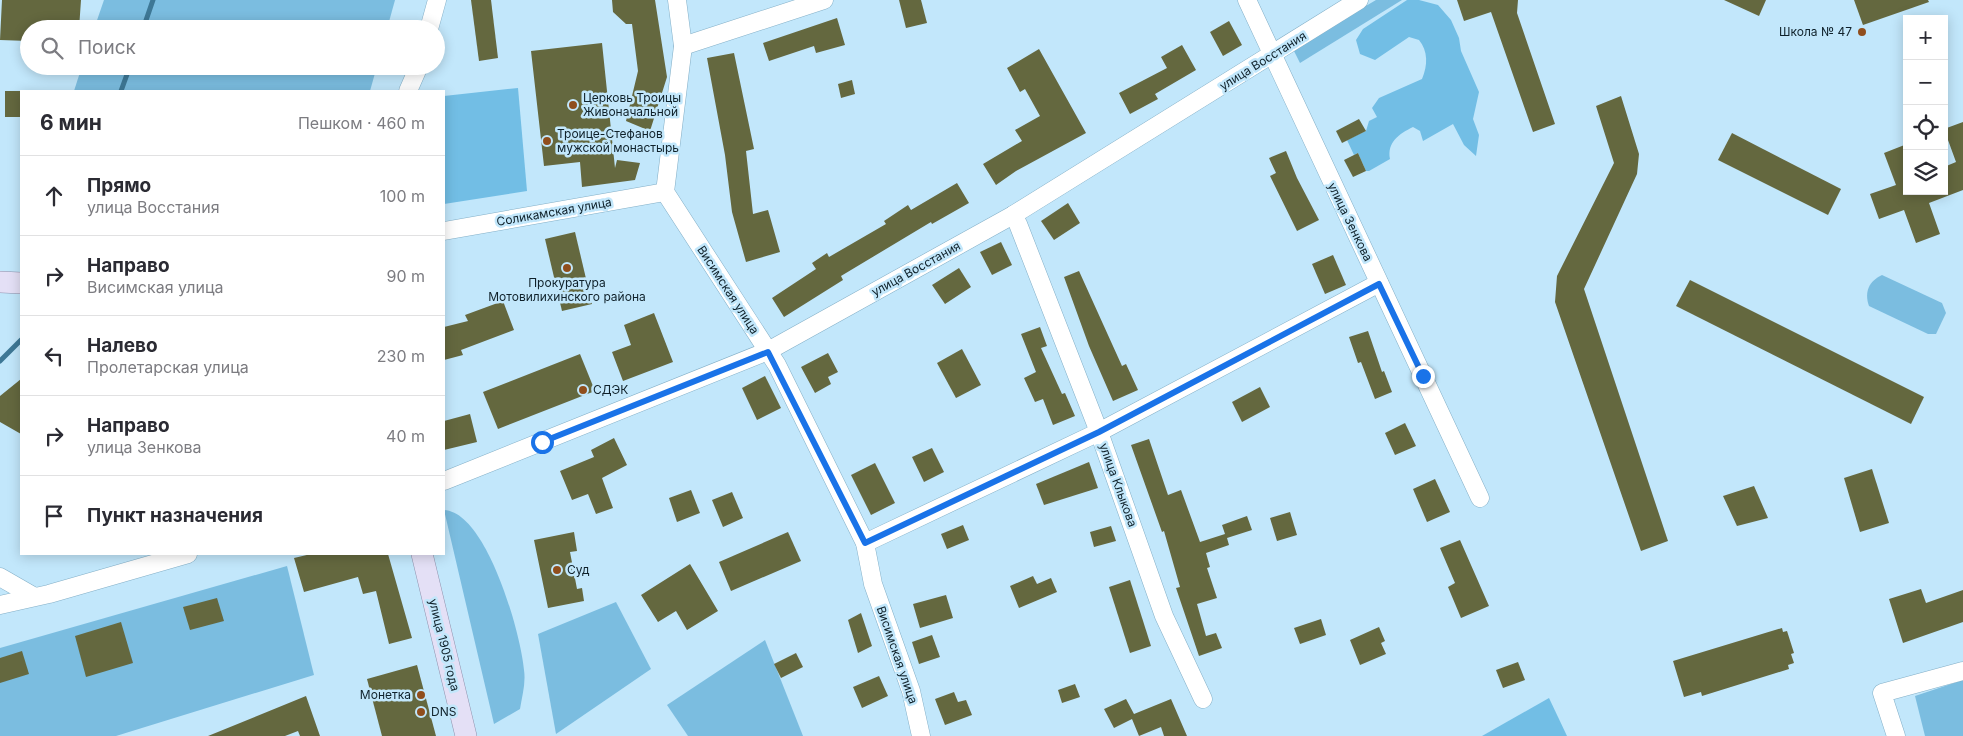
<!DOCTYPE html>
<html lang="ru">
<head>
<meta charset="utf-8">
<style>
  body { margin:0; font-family:Inter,sans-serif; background:#f7f7f7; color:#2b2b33 }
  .controls { position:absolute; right:15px; top:15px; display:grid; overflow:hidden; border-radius:0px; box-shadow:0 2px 12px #0003 }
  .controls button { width:45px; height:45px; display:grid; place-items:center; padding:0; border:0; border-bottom:1px solid #e1e1e2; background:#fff; color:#2b2b33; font:25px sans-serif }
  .stop { position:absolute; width:15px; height:15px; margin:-11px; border:4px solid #1a73e8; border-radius:50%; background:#fff }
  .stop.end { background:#1a73e8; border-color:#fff; box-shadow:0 1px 5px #0008 }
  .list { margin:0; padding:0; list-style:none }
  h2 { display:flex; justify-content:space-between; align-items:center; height:65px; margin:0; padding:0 20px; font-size:21px }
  h2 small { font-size:16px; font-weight:400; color:#7c7c81 }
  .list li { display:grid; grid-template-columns:32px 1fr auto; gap:15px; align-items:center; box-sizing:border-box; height:80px; padding:0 20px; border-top:1px solid #e1e1e2 }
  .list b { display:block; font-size:19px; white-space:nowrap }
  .list p { margin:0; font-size:16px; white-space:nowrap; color:#7c7c81 }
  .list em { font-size:16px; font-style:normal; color:#7c7c81 }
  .icon { flex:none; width:28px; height:28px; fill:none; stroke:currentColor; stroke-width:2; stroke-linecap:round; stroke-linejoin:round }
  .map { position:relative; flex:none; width:1963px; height:736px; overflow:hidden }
  .search { position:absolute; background:#fff; box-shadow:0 2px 12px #0003; left:20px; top:20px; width:425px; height:55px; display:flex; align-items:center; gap:12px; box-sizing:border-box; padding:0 18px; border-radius:28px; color:#7c7c81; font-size:19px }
  .panel { position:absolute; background:#fff; box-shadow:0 2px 12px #0003; left:20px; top:90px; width:425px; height:465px; border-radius:0px }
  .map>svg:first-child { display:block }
  .green { fill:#7bbde0 }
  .forest { fill:#72bee5 }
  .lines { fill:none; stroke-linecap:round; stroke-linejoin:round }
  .stream { stroke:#3e7896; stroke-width:5 }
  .building { fill:#64683f }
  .minor-casing { stroke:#83afc7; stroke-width:19 }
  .major-casing { stroke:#8e90ab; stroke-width:22 }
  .minor { stroke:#fff; stroke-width:18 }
  .major { stroke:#e4e0f6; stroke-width:21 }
  .route { stroke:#1a73e8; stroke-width:6 }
  .poi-dot { fill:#904e1d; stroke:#c2e7fb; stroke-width:2 }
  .labels { text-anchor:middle; stroke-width:5; stroke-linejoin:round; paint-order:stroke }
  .poi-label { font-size:12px; fill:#0f212a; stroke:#c2e7fb; text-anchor:start }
  .street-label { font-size:12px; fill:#0f212a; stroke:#c2e7fb }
</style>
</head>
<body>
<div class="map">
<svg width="1963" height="736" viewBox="0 0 1963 736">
  <rect width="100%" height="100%" fill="#c2e7fb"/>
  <g class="green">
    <polygon points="104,0 395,0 387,29 94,29"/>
    <polygon points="1376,0 1402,0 1300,63 1293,49"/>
    <polygon points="82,66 377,66 370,91 74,91"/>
    <path d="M1882 275 1942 303 1946 313 1936 334H1928L1869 306C1864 292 1869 281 1882 275Z"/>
    <path d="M444 510C487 512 521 634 524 670 526 683 522 696 520 709L494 724Z"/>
    <polygon points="287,566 314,675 116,736 0,736 0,648"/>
    <polygon points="616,602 651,669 556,734 538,634"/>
    <polygon points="765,640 803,736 688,736 667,705"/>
    <polygon points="1963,680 1963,736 1925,736 1915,696"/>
  </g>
  <g class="forest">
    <path d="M1407 0H1419L1438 5 1451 20 1459 38 1461 51 1479 92 1473 119 1479 135 1476 156 1464 145 1453 124 1423 141 1420 131 1413 127C1399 134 1387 142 1390 159L1369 171H1366L1358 153 1354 155 1347 140 1366 131 1369 121 1377 117 1372 108 1379 98 1422 79C1428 65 1428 51 1419 40L1409 37 1375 60 1360 54 1356 40 1363 29Z"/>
    <polygon points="518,88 527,191 444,204 444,96"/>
    <polygon points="1549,698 1567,736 1482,736"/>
  </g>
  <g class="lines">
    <g class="stream">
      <polyline points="143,29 153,0"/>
      <polyline points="121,91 130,66"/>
      <polyline points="0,361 21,340"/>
    </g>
  </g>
  <g class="building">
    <polygon points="2,0 81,0 79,29 29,29 29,41 0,40"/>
    <polygon points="471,0 491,0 498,58 479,61"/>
    <polygon points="612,0 655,0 667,77 650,131 626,121 638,71 632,24 626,24 613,12"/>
    <polygon points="899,0 921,0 927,23 906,28"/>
    <polygon points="1457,0 1518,0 1517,13 1555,124 1533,132 1491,12 1464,21"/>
    <polygon points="1724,0 1766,0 1759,16"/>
    <polygon points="1854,0 1928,0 1929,2 1863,25"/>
    <polygon points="837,18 845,45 816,53 814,46 769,61 763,43"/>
    <polygon points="1229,21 1242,45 1223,56 1210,32"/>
    <polygon points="602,43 615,168 617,160 640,163 635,180 582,187 580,162 544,166 531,51"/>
    <polygon points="1182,45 1196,70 1155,94 1158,99 1130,114 1119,93 1167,68 1161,57"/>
    <polygon points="1039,49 1086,133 1016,171 996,185 983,164 1022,141 1015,130 1040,116 1025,89 1020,92 1007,68"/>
    <polygon points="734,53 754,149 746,151 753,214 768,210 780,252 746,262 732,212 725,155 707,58"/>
    <polygon points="852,80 855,94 841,98 838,84"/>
    <rect x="5" y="91" width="16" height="26"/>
    <polygon points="1621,96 1639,154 1637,174 1584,289 1668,541 1641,551 1555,302 1557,276 1614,163 1596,106"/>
    <polygon points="1359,119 1366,131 1342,143 1336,131"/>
    <polygon points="1963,122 1963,190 1929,203 1940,234 1916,243 1904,210 1879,219 1870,194 1896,185 1884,153 1907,144 1907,191 1944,191 1944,167 1956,162 1944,129"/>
    <polygon points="1732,133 1841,189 1828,215 1718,160"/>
    <polygon points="1286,151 1297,178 1319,220 1297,231 1270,176 1276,173 1269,158"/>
    <polygon points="1358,153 1366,171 1353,177 1344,160"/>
    <polygon points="957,183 969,203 932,224 931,222 841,276 843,280 784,317 772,298 816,269 812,263 827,253 829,257 886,224 884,221 908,205 911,210"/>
    <polygon points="1068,203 1080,223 1054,240 1041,221"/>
    <polygon points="575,232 592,304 562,311 545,239"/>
    <polygon points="1001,242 1012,265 992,275 980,252"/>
    <polygon points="1333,255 1346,285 1325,294 1312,264"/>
    <polygon points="959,268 971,287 945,304 932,285"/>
    <polygon points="1079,271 1122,366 1126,364 1138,390 1113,401 1089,346 1064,277"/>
    <polygon points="1690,280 1924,397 1911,424 1676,306"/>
    <polygon points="503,301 514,330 461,350 463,355 444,360 444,327 468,321 465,315"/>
    <polygon points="654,313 673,362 623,381 612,352 631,345 624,325"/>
    <polygon points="1040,327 1047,346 1041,348 1062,394 1065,393 1075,416 1053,425 1043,399 1035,402 1024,378 1036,372 1021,334"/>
    <polygon points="1368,331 1382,372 1384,371 1392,392 1375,399 1361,362 1358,363 1349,337"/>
    <polygon points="962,349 981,385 956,398 937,363"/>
    <polygon points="828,353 838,372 828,377 831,384 815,393 801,367"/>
    <polygon points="580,354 595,391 498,429 483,392"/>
    <polygon points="765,376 781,408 757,420 742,388"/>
    <polygon points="21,379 21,434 0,422 0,396"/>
    <polygon points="1260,387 1270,407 1242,422 1232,402"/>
    <polygon points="470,414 477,442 444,450 444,421"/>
    <polygon points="1405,423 1416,446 1395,455 1385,433"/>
    <polygon points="614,438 627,465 602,478 613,508 596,514 588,494 572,500 560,471 594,457 591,450"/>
    <polygon points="1149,439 1168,495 1181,490 1200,542 1225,534 1222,525 1247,516 1252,530 1227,538 1229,545 1206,553 1210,567 1207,568 1217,598 1197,604 1206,636 1216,633 1222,648 1199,656 1176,588 1180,587 1164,531 1162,532 1131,445"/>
    <polygon points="932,448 944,472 924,482 912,457"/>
    <polygon points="1089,462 1098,488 1044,505 1036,484"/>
    <polygon points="875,463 895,503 871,515 851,475"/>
    <polygon points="1872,469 1889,523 1860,532 1844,478"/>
    <polygon points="1435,479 1450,512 1427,522 1413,489"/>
    <polygon points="1754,486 1768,518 1737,526 1723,496"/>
    <polygon points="691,490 700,513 677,522 669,498"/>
    <polygon points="732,492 743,518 723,527 712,500"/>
    <polygon points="1290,512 1297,535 1277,541 1270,518"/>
    <polygon points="963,525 969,540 947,549 941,534"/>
    <polygon points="1111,526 1116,541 1094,547 1090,532"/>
    <polygon points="574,532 577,551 570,552 577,589 582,588 584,601 548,608 534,540"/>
    <polygon points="788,532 801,561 731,591 719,562"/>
    <polygon points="1460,540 1489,606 1461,618 1448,587 1455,583 1440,548"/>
    <polygon points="311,554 388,554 412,638 389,644 376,591 363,594 358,577 304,592 294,558"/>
    <polygon points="690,564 718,611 687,630 676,611 658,622 641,595"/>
    <polygon points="1033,576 1037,584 1051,578 1057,592 1019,608 1010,586"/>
    <polygon points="1130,580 1151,646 1130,653 1109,587"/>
    <polygon points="1921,589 1926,603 1963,590 1963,622 1903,643 1889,599"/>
    <polygon points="946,595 953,618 920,628 913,604"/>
    <polygon points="217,598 224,621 190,630 183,607"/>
    <polygon points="861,613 872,646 858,653 848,620"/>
    <polygon points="1321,619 1326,635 1300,644 1294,628"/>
    <polygon points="121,622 133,663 86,677 75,636"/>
    <polygon points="1379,627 1385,641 1381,643 1386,654 1360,665 1350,640"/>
    <polygon points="1782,628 1783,632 1787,631 1794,653 1791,654 1794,663 1788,665 1789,669 1702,696 1701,692 1684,697 1673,661"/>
    <polygon points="932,635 940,657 919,664 912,642"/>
    <polygon points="22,651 29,674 0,683 0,658"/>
    <polygon points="796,653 803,667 781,678 774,664"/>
    <polygon points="1518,662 1525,680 1503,688 1496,670"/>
    <polygon points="417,665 436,736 382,736 367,679"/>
    <polygon points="879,676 888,696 862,708 853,687"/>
    <polygon points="1075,684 1080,697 1062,703 1058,690"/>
    <polygon points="954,692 958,702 966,700 972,715 945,725 935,699"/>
    <polygon points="306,696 320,736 300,736 298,731 285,736 208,736"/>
    <polygon points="1126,699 1134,714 1171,699 1187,736 1164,736 1161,727 1139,736 1132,719 1114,728 1104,709"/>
  </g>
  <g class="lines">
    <defs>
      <g id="minor">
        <polyline points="677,0 683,46 665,192 777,365 865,543 873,584 911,691 921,736"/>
        <polyline points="1247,0 1480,498"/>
        <polyline points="429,29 437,0"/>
        <polyline points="683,46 824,0"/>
        <polyline points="408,91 419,66"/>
        <polyline points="1013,215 1018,224 1099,432 1164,616 1203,699"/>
        <polyline points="444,231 665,192"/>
        <polyline points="444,481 768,351 1013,215 1359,0"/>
        <polyline points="865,543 1099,432 1379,283"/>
        <polyline points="0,577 33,596"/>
        <polyline points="0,605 49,594 188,554"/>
        <polyline points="1896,736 1882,693 1963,671"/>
      </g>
      <g id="major">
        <polyline points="0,282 21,283"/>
        <polyline points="422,554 466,736"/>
      </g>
    </defs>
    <use href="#minor" class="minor-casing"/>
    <use href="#major" class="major-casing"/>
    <use href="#minor" class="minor"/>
    <use href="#major" class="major"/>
  </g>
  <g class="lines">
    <polyline class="route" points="542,442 768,352 865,543 1099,432 1379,284 1423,376"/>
  </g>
  <g class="poi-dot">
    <circle cx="1862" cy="32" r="5"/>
    <circle cx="573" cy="105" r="5"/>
    <circle cx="547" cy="141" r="5"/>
    <circle cx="567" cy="268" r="5"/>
    <circle cx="583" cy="390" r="5"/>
    <circle cx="557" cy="570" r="5"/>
    <circle cx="421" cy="695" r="5"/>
    <circle cx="421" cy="712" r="5"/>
  </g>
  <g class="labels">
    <g class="poi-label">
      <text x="1852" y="36" text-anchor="end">Школа № 47</text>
      <text x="583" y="102">Церковь Троицы<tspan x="583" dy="14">Живоначальной</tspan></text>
      <text x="557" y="138">Троице-Стефанов<tspan x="557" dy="14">мужской монастырь</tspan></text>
      <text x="567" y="287" text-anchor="middle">Прокуратура<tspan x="567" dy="14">Мотовилихинского района</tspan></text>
      <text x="593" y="394">СДЭК</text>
      <text x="567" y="574">Суд</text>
      <text x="411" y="699" text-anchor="end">Монетка</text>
      <text x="431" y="716">DNS</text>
    </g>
    <g class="street-label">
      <text transform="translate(1263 61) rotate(-32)" y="4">улица Восстания</text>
      <text transform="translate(554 212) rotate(-10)" y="4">Соликамская улица</text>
      <text transform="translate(1350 222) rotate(64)" y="4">улица Зенкова</text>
      <text transform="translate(916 269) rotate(-29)" y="4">улица Восстания</text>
      <text transform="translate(728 290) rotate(57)" y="4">Висимская улица</text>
      <text transform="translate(1118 485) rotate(70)" y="4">улица Клыкова</text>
      <text transform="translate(444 645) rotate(76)" y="4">улица 1905 года</text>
      <text transform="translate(897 655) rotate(71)" y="4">Висимская улица</text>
    </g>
  </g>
</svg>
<div class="controls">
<button>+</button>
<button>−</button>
<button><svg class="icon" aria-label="locate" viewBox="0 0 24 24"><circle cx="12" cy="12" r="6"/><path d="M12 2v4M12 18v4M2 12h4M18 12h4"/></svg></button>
<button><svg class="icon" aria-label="layers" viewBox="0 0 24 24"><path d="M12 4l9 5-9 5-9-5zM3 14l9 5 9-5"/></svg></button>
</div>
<div class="stop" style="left:542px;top:442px"></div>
<div class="stop end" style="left:1423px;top:376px"></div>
<div class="search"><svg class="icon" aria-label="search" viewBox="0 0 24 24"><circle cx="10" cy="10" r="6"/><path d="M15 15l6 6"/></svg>Поиск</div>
<section class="panel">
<h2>6 мин<small>Пешком · 460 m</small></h2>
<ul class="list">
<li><svg class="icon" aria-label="ahead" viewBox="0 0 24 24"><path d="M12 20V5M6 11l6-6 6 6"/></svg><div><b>Прямо</b><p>улица Восстания</p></div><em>100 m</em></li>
<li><svg class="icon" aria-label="right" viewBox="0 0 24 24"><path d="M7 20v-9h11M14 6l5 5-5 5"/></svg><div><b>Направо</b><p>Висимская улица</p></div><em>90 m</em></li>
<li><svg class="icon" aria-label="left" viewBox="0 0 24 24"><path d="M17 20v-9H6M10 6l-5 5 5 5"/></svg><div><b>Налево</b><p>Пролетарская улица</p></div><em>230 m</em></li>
<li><svg class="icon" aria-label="right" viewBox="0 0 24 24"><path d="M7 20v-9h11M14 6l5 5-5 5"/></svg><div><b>Направо</b><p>улица Зенкова</p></div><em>40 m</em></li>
<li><svg class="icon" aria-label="arrive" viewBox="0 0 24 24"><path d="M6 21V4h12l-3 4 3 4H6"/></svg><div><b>Пункт назначения</b></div></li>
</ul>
</section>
</div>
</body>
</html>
